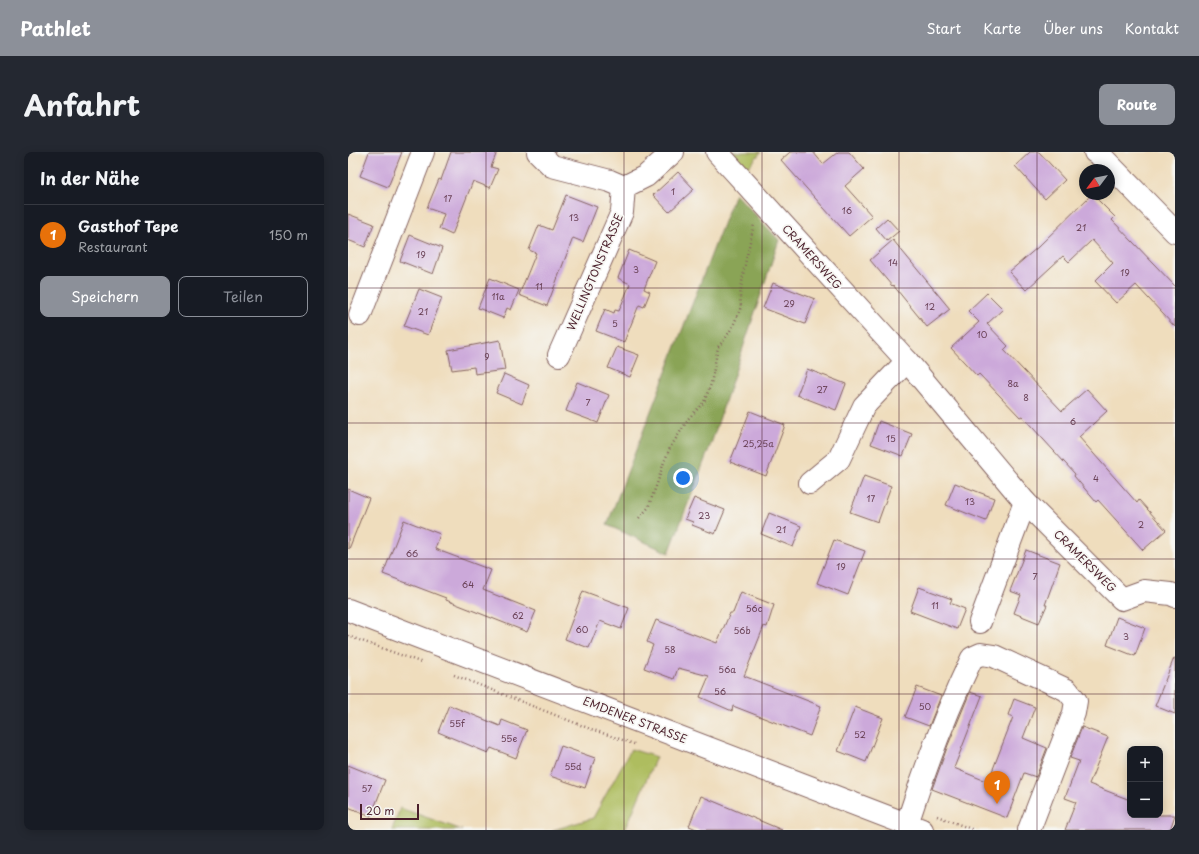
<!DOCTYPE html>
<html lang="de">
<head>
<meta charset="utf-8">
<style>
  body { margin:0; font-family:"Playpen Sans",sans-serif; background:#242831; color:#f1f3f6 }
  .controls { position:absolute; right:12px; bottom:12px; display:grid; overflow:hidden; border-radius:8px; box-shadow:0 2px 10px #0003 }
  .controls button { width:36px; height:36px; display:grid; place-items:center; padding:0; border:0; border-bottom:1px solid #363941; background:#171b24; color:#f1f3f6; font:20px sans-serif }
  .compass { position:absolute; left:731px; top:12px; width:36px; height:36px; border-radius:50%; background:#171b24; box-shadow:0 2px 10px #0003; rotate:238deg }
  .scale { position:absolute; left:12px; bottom:10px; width:59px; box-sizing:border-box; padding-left:4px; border:2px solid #4a1f2b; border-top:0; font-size:11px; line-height:14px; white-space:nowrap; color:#4a1f2b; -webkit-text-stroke:3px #f6f6f2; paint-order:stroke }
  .you { position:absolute; left:335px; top:326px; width:14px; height:14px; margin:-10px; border:3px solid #fff; border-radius:50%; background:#1a73e8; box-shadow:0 0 0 6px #1a73e833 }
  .badge { display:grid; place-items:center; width:26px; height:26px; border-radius:50%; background:#8c9099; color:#fff; font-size:13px; font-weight:700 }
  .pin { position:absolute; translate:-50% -33px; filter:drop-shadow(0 1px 2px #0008) }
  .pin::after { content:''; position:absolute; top:21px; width:14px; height:12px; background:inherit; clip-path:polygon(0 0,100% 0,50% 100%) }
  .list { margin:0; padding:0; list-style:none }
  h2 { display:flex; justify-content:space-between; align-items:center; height:52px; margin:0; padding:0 16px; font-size:17px }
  h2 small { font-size:13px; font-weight:400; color:#9ea1a6 }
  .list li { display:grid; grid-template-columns:26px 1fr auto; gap:12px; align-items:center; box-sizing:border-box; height:60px; padding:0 16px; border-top:1px solid #363941 }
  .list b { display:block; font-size:15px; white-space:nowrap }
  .list p { margin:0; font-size:13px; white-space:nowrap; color:#9ea1a6 }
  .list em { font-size:13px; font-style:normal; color:#9ea1a6 }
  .actions { display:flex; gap:8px; padding:12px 16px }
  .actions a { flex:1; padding:9px 0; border:1px solid #8c9099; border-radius:8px; text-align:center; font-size:14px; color:#8c9099 }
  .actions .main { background:#8c9099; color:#fff }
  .map { position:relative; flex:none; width:827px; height:678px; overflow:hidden; border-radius:8px }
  header { display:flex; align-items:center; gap:24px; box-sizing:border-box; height:56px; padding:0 20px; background:#8c9099; color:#fff }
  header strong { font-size:19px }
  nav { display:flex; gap:22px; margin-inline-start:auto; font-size:14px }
  .intro { display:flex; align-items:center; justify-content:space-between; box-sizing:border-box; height:96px; padding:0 24px }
  h1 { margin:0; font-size:28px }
  .button { padding:10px 18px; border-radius:8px; background:#8c9099; color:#fff; font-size:14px; font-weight:700 }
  main { display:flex; gap:24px; padding:0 24px }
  aside { flex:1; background:#171b24; border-radius:8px; box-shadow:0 2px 10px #0003 }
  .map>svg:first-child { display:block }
  .green { fill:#aebd5f; stroke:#7c6e45 }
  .forest { fill:#8aa456; stroke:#6a6240 }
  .building { fill:#cca9da }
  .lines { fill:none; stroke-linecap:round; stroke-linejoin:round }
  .minor-casing { stroke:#84625e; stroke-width:24 }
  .path { stroke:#84625e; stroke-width:2.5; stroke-dasharray:1 3; stroke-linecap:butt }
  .minor { stroke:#fff; stroke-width:22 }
  .grid { fill:none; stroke:#4a1f2b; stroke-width:1; stroke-opacity:0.55 }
  .labels { text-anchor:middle; stroke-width:3.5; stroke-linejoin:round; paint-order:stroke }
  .number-label { font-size:9px; fill:#6a4257 }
  .street-label { font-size:11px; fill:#4a1f2b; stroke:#f6f6f2 }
</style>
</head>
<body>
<header>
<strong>Pathlet</strong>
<nav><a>Start</a><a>Karte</a><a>Über uns</a><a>Kontakt</a></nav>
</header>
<div class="intro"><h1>Anfahrt</h1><a class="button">Route</a></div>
<main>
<aside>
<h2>In der Nähe<small></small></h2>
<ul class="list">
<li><span class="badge" style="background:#e8710a">1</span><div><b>Gasthof Tepe</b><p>Restaurant</p></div><em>150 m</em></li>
</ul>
<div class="actions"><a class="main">Speichern</a><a>Teilen</a></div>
</aside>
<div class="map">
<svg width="827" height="678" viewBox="0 0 827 678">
  <rect width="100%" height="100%" fill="#f6f6f2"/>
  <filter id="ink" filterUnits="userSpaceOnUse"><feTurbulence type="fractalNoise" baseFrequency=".025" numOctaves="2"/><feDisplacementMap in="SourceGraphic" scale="8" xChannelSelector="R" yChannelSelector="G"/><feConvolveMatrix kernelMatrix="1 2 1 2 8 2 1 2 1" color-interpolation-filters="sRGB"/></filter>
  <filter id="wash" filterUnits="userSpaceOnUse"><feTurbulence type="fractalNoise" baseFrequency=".012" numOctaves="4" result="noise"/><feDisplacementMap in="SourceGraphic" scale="16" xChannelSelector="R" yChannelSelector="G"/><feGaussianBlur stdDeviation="0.9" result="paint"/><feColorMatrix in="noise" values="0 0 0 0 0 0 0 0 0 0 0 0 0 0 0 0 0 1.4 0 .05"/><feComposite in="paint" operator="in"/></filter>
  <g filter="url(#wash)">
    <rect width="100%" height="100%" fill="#efddbd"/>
    <g class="green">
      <polygon points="382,0 413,0 398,18"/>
      <polygon points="283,597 308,605 277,678 205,678 245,666"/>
      <polygon points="52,656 114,678 44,678"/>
    </g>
    <polygon class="forest" points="387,41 431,88 364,289 321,401 259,373"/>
    <g id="blocks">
      <g class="building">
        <polygon points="21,0 54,0 40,35 12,24"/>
        <polygon points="103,0 149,0 143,15 150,17 142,36 125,29 104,83 91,77 96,62 79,56 91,27 93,28"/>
        <polygon points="442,0 465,0 475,12 490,0 501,0 516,17 497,34 524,64 501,84 433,8"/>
        <polygon points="682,0 691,0 717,28 697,47 667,14"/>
        <polygon points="330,20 346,37 321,60 305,43"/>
        <polygon points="744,42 767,65 764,68 827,134 827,175 788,133 768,151 747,129 765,111 744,88 721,110 715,104 678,138 661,120 690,95"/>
        <polygon points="218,43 249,55 235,90 225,86 199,154 171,143 188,101 181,98 191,73 204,78"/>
        <polygon points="0,62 26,72 17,95 0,88"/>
        <polygon points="539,66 551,79 539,89 528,76"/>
        <polygon points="62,83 94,96 85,122 52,109"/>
        <polygon points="545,88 602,157 579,175 545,133 544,134 522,108"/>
        <polygon points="281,98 307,109 296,137 302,140 296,155 291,153 276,190 248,179 257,157 266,161 267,158 271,159 282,132 270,126"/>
        <polygon points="142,126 171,138 163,158 159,156 155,166 130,156"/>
        <polygon points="425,131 467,147 457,172 415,156"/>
        <polygon points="71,137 94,146 80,183 56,174"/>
        <polygon points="639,141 655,157 639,172 660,194 656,198 714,259 739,237 759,259 731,285 789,351 791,348 818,378 795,398 750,348 748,350 726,324 727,322 674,264 672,265 631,222 629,224 603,196 631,170 620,159"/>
        <polygon points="152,188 157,218 127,222 126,215 104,218 100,198"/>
        <polygon points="269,195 291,203 282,225 260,216"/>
        <polygon points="459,217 498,232 488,258 449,243"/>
        <polygon points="156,222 181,233 174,252 148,241"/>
        <polygon points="229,230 261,243 250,271 218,259"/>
        <polygon points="402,259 437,273 418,324 382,310"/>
        <polygon points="531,269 564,282 555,304 523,292"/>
        <polygon points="516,324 543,334 530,370 502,360"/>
        <polygon points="607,331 646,346 638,369 598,353"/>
        <polygon points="0,337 21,346 1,397 0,396"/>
        <polygon points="346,346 377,358 367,382 344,373 345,370 337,367"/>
        <polygon points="421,361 453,374 445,395 413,382"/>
        <polygon points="56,368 92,382 87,397 143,418 135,438 188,459 179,480 98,448 98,446 35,422"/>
        <polygon points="486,388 517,399 500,443 469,431"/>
        <polygon points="678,398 712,411 697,453 699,453 691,471 666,461 673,443 662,439"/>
        <polygon points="571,435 604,447 602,451 617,457 609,477 562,459"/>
        <polygon points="235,439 281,456 273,477 252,469 241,496 217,487"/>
        <polygon points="393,440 426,453 419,475 416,474 396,524 473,554 462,584 385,554 384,559 352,545 361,524 330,516 326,527 296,516 305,493 299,490 308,468 369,491 382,461 385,461"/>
        <polygon points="769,465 797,476 787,504 759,493"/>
        <polygon points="826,506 827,506 827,562 807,554"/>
        <polygon points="569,535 593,544 581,574 557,565"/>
        <polygon points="622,540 634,544 606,616 640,630 665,565 660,563 666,547 687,555 675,586 699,596 688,625 676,621 659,666 584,637 600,593"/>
        <polygon points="101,553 152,574 154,568 179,578 168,606 143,596 140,601 90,580"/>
        <polygon points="507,555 535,566 518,610 490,599"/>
        <polygon points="734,575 760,585 741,632 782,648 782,663 827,663 822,678 717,678 728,650 717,646 731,609 722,606"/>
        <polygon points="213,594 247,606 237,636 202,624"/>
        <polygon points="0,613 37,628 23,664 0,655"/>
        <polygon points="353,644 434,678 351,678 341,674"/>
      </g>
    </g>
  </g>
  <g filter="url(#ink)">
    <use href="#blocks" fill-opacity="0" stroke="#84625e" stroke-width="1"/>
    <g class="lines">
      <defs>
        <g id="minor">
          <polyline points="190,0 204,14 262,29 276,35 298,24 325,0"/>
          <polyline points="369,0 559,209 677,350 774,447 796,439 823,442 827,444"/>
          <polyline points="747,0 752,3 827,80"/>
          <polyline points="12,163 75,0"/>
          <polyline points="211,203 274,60 276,35"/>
          <polyline points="462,331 491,307 516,254 559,209"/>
          <polyline points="0,458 574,678"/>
          <polyline points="632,470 677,350"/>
          <path d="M559 672C577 616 598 560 624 506L633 502 646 504 719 538 728 549 726 561 681 678"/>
        </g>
      </defs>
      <use href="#minor" class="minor-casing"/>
      <g class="path">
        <polyline points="291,366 300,356 310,329 316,310 322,296 341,266 356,250 363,232 370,195 377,187 385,174 393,155 392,144 396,117 406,72"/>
        <polyline points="0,484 75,511"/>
        <polyline points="106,523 240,576 289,593"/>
        <polyline points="589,664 626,678"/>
      </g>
      <use href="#minor" class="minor"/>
    </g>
  </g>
  <path class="grid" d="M138 0V678M276 0V678M414 0V678M551 0V678M689 0V678M0 136H827M0 271H827M0 407H827M0 542H827"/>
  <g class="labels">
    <g class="number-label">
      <text x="325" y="43">1</text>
      <text x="100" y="50">17</text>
      <text x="499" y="62">16</text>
      <text x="226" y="69">13</text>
      <text x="733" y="79">21</text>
      <text x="73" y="106">19</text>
      <text x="545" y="114">14</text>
      <text x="288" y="121">3</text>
      <text x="777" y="124">19</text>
      <text x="191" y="138">11</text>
      <text x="150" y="148">11a</text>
      <text x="441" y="155">29</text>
      <text x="582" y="158">12</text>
      <text x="75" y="163">21</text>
      <text x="267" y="175">5</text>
      <text x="634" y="186">10</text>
      <text x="139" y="208">9</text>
      <text x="665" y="235">8a</text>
      <text x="474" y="241">27</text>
      <text x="678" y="249">8</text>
      <text x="240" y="254">7</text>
      <text x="725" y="273">6</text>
      <text x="543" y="290">15</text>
      <text x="410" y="295">25,25a</text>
      <text x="748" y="330">4</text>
      <text x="523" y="350">17</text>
      <text x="622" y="353">13</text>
      <text x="356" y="367">23</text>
      <text x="793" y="376">2</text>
      <text x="433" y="381">21</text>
      <text x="64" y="405">66</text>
      <text x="493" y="418">19</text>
      <text x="687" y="428">7</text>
      <text x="120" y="436">64</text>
      <text x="587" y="457">11</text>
      <text x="406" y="460">56c</text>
      <text x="170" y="467">62</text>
      <text x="234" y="481">60</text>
      <text x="394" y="482">56b</text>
      <text x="778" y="488">3</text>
      <text x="322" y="501">58</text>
      <text x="379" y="521">56a</text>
      <text x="372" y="543">56</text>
      <text x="577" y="558">50</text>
      <text x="109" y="575">55f</text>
      <text x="512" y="586">52</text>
      <text x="161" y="590">55e</text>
      <text x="225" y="618">55d</text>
      <text x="19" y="640">57</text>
    </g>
    <g class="street-label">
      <text transform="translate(464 105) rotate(48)" y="4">CRAMERSWEG</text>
      <text transform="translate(247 120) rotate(-67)" y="4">WELLINGTONSTRASSE</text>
      <text transform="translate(737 409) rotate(45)" y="4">CRAMERSWEG</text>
      <text transform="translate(287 568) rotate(21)" y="4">EMDENER STRASSE</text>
    </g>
  </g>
</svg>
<div class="controls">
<button>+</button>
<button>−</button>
</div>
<svg class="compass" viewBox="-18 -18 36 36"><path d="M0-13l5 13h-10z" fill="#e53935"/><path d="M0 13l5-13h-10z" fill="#9ea1a6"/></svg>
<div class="scale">20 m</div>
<div class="you"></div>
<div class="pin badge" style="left:649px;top:652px;background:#e8710a">1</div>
</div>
</main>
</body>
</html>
